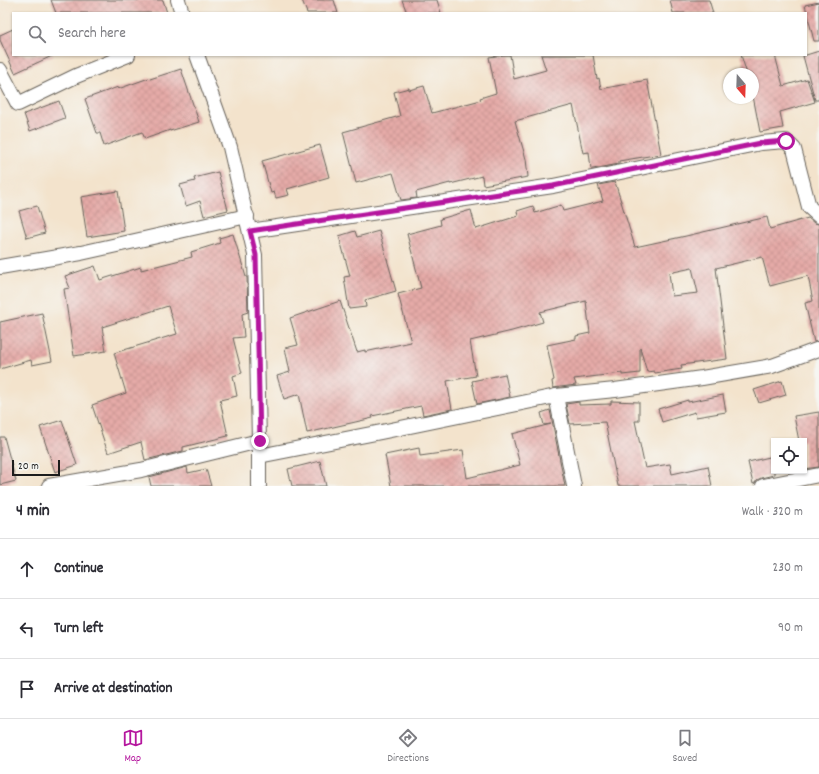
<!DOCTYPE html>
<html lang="en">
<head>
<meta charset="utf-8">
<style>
  body { margin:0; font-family:Dekko,sans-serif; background:#f2f2f3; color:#2b2b33 }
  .controls { position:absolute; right:12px; bottom:12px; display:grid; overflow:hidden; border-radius:0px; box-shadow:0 1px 3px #0004 }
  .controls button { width:36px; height:36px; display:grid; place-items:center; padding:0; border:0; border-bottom:1px solid #e1e1e2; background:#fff; color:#2b2b33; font:20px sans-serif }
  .compass { position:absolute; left:723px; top:68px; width:36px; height:36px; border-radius:50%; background:#fff; box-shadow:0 1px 3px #0004; rotate:161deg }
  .scale { position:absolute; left:12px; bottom:10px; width:48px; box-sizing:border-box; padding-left:4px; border:2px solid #1c1c1c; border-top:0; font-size:11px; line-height:14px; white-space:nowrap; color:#1c1c1c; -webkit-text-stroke:3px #f6f6f2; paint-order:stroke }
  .stop { position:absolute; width:12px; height:12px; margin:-9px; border:3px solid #b5179e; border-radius:50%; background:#fff }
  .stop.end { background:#b5179e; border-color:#fff; box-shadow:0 1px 4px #0008 }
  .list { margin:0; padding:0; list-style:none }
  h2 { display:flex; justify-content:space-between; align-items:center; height:52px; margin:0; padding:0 16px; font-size:17px }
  h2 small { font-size:13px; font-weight:400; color:#7c7c81 }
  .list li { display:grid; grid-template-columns:26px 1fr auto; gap:12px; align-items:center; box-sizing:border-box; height:60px; padding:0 16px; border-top:1px solid #e1e1e2 }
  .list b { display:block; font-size:15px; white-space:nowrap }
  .list em { font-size:13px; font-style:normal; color:#7c7c81 }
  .icon { flex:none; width:22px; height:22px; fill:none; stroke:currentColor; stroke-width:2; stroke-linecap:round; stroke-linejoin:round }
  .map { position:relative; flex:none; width:819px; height:486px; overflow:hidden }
  .search { position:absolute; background:#fff; box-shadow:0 1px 3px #0004; left:12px; right:12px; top:12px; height:44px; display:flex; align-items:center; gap:10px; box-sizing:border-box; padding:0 14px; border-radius:0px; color:#7c7c81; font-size:15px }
  .sheet { height:232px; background:#fff }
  nav { display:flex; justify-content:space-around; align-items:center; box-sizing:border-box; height:56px; border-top:1px solid #e1e1e2; background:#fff; font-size:11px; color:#7c7c81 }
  nav a { display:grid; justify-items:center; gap:2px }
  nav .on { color:#b5179e }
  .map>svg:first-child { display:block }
  .building { fill:url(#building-cross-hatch); fill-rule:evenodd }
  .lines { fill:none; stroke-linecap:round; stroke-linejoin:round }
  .street-casing { stroke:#67625a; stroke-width:16 }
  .street { stroke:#fff; stroke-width:14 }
  .route { stroke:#b5179e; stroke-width:5 }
</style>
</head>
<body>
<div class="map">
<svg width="819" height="486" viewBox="0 0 819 486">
  <defs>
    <pattern id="building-cross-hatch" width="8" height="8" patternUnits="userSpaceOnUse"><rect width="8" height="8" fill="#e5aaa7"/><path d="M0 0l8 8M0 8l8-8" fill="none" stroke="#c4928f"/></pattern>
  </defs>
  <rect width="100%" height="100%" fill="#f6f6f2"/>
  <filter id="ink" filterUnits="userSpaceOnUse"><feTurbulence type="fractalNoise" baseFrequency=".025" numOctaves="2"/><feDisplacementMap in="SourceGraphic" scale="8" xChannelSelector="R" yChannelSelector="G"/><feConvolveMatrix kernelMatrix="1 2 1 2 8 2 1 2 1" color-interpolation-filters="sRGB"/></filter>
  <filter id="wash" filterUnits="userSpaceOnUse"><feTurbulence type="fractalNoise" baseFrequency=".012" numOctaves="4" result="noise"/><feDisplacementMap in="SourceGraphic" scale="16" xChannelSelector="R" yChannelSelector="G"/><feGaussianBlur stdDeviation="0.9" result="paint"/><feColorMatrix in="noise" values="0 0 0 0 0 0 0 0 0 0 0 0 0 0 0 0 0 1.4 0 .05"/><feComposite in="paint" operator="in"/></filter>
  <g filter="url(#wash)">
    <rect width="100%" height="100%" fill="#f3e3cc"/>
    <g id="blocks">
      <g class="building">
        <polygon points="51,0 163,0 167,13 56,13"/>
        <polygon points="302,0 334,0 338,13 307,13"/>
        <polygon points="402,0 437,0 441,13 407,13"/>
        <polygon points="670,0 709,0 713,13 673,13"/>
        <polygon points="819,2 819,41 814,41 805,5"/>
        <polygon points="13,29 13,55 54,55 15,73 0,40 0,35"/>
        <polygon points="819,51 819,100 815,100 803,56"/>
        <polygon points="503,55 510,55 514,79 546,70 541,55 593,55 597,79 599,78 601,89 647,80 661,154 619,161 619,164 593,169 591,169 589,152 583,153 573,105 515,121 526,159 528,177 483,185 482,176 450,184 450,183 416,192 417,198 401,200 393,173 356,183 343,132 400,116 394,92 409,88 409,90 424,86 432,113 481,100 480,98 496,93 489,57"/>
        <polygon points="741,55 775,55 783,86 807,79 815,102 780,112 783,128 760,132 753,96 753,74 747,74"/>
        <polygon points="181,69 199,122 170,131 170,130 145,139 142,132 104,146 100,133 97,133 85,99 118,87 118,89 149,78 150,79"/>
        <polygon points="59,101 65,118 30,131 24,114"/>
        <polygon points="320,145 329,177 287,189 289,195 276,198 274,192 271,193 262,161"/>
        <polygon points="218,172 228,210 204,216 200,201 186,206 180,185 195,181 194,178"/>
        <path d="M615 182 635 247 686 236 767 217 770 229 808 218 814 223 819 224V341L814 342 805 303 813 301 808 276 770 286 762 257 716 268 727 359 681 365 682 369 655 373 654 371 647 372 640 348V373L622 375V373L574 379 576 385 553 388 552 381 554 380 547 345 576 339V336L590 333 586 301 540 312 543 322 512 331 470 341 476 376 447 381 452 409 423 415 421 406 372 416 373 418 307 433 299 394 284 399 277 376 290 372 285 348 298 345 290 318 340 301 357 352 365 350V352L411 342 398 294 421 288 407 234 441 225 440 219 471 210 476 229 518 216 517 211 533 206 535 213 561 205 563 211 603 201 598 185ZM692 268 698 293 672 296 669 273Z"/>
        <polygon points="118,191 124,231 87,237 81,197"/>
        <polygon points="37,206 45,233 27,238 19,211"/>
        <polygon points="355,231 357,237 379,231 396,291 365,300 366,307 349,309 344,277 350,276 339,236"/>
        <polygon points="233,234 246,277 247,277 248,312 242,314 244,337 233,338 242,373 233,376 237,396 220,400 228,436 183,447 183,451 145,460 141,442 108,453 92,405 126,393 114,353 177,334 168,306 102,327 106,351 74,356 64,289 70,288 65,276 95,266 100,280 141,267 141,270 192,257 191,252 220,243 219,238"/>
        <polygon points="42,313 52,361 32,365 31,360 0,369 0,322"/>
        <polygon points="505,374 510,397 477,404 472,381"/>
        <polygon points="782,381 786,395 759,403 754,390"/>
        <polygon points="723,395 726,412 696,417 695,412 662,422 658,409 688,400 688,402"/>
        <polygon points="611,401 639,402 639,421 635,421 645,468 670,464 672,474 708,466 712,486 618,486 605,422 570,424 566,404 579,402 579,405 611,404"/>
        <polygon points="550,410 565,486 391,486 385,455 419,448 420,456 463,450 467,478 520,465 512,434 551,424 544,425 541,413"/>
        <polygon points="819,412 819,467 804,469 804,441 799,441 794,416"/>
        <polygon points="62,420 77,465 55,472 40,427"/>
        <polygon points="0,437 4,437 16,481 0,485"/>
        <polygon points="774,456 774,475 761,478 757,480 755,483 753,484 748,462"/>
        <polygon points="320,461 326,486 292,486 288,469"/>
        <polygon points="187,467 188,473 206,469 211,486 151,486 149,477"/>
      </g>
    </g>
  </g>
  <g filter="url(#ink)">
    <use href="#blocks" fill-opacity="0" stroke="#67625a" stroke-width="1"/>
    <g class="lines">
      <defs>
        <g id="street">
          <polyline points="178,0 182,13"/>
          <polyline points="197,55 230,147 255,255 259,441 259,486"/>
          <polyline points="0,70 18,104 76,76 128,55"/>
          <polyline points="250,231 553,186 761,143 786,141 794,149 809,207 819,216"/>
          <polyline points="0,267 81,253 247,216"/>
          <polyline points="556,396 574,486"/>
          <polyline points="259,456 381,432 556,396 615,390 702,378 772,366 819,349"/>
          <polyline points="49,486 141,470 259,441"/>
          <polyline points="763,486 819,475"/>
        </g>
      </defs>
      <use href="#street" class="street-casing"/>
      <use href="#street" class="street"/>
    </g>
  </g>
  <g class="lines" filter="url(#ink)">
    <polyline class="route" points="260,441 256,255 250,231 553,186 761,143 786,141"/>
  </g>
</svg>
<div class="controls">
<button><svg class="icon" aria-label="locate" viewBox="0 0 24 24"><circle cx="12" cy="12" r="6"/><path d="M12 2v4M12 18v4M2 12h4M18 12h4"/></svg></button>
</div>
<svg class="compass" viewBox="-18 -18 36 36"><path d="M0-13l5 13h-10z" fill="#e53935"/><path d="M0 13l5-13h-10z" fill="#7c7c81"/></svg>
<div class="scale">20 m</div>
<div class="stop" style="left:786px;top:141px"></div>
<div class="stop end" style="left:260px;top:441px"></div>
<div class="search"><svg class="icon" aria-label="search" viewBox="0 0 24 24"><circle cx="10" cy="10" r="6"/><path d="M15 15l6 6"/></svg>Search here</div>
</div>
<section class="sheet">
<h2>4 min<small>Walk · 320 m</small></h2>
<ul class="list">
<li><svg class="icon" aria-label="ahead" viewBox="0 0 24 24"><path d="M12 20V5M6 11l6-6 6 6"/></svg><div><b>Continue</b></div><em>230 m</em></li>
<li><svg class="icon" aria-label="left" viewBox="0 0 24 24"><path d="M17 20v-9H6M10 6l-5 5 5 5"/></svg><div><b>Turn left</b></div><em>90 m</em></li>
<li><svg class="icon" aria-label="arrive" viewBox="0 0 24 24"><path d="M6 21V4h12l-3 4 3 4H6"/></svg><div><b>Arrive at destination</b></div></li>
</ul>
</section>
<nav>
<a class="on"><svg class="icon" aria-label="map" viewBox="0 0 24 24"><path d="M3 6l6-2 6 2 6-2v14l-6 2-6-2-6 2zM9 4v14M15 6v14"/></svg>Map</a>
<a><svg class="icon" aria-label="directions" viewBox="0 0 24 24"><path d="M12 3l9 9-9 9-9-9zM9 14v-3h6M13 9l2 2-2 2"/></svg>Directions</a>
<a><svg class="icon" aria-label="saved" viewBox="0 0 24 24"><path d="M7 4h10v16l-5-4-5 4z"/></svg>Saved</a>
</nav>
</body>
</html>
